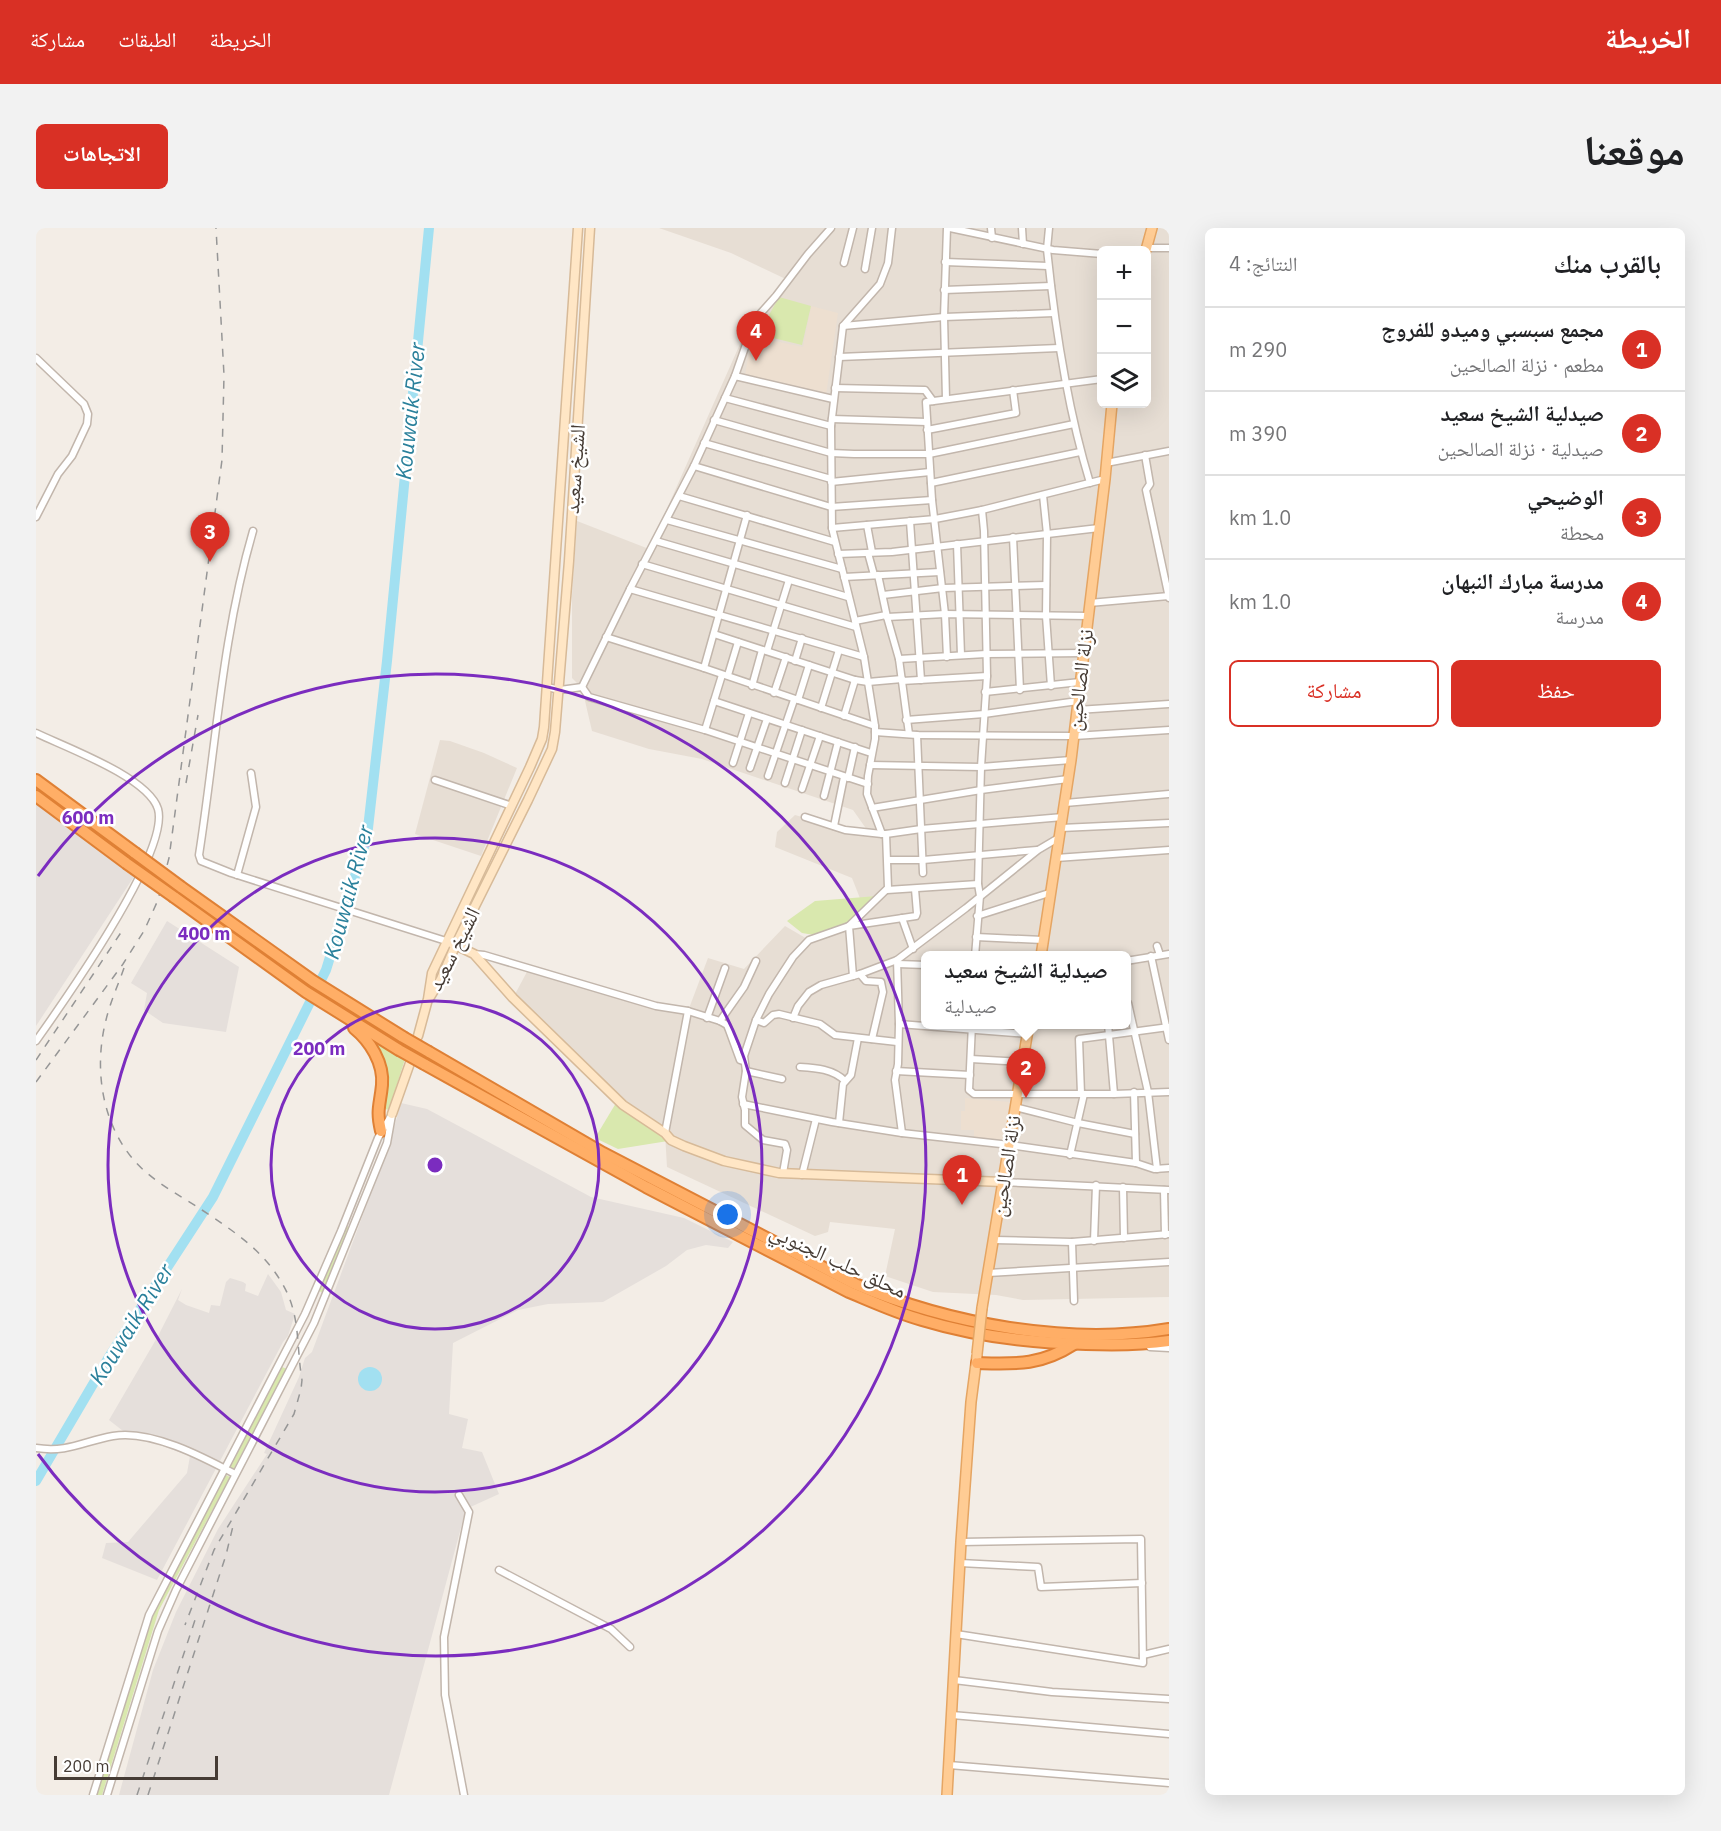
<!DOCTYPE html>
<html lang="ar">
<head>
<meta charset="utf-8">
<style>
  body { margin:0; font-family:"IBM Plex Sans","Noto Naskh Arabic",sans-serif; background:#f2f2f2; color:#202124; direction:rtl }
  .controls { position:absolute; right:18px; top:18px; display:grid; overflow:hidden; border-radius:9px; box-shadow:0 6px 24px #0002 }
  .controls button { width:54px; height:54px; display:grid; place-items:center; padding:0; border:0; border-bottom:2px solid #e0e0e0; background:#fff; color:#202124; font:30px sans-serif }
  .scale { position:absolute; left:18px; bottom:15px; width:164px; box-sizing:border-box; padding-left:6px; border:3px solid #463c35; border-top:0; font-size:16px; line-height:21px; white-space:nowrap; color:#463c35; -webkit-text-stroke:4px #fff; paint-order:stroke }
  .you { position:absolute; left:692px; top:987px; width:21px; height:21px; margin:-15px; border:4px solid #fff; border-radius:50%; background:#1a73e8; box-shadow:0 0 0 9px #1a73e833 }
  .badge { display:grid; place-items:center; width:39px; height:39px; border-radius:50%; background:#d93025; color:#fff; font-size:20px; font-weight:700 }
  .pin { position:absolute; translate:-50% -50px; filter:drop-shadow(0 2px 3px #0008) }
  .pin::after { content:''; position:absolute; top:32px; width:21px; height:18px; background:inherit; clip-path:polygon(0 0,100% 0,50% 100%) }
  .popup { position:absolute; left:885px; top:723px; width:210px; height:78px; box-sizing:border-box; display:grid; place-content:center; border-radius:9px; background:#fff; filter:drop-shadow(0 2px 4px #0005); font-size:20px; white-space:nowrap; color:#757577 }
  .popup b { font-size:22px; color:#202124 }
  .popup::after { content:''; position:absolute; left:50%; top:100%; margin-left:-12px; border:12px solid transparent; border-top-color:#fff }
  .list { margin:0; padding:0; list-style:none }
  h2 { display:flex; justify-content:space-between; align-items:center; height:78px; margin:0; padding:0 24px; font-size:26px }
  h2 small { font-size:20px; font-weight:400; color:#757577 }
  .list li { display:grid; grid-template-columns:39px 1fr auto; gap:18px; align-items:center; box-sizing:border-box; height:84px; padding:0 24px; border-top:2px solid #e0e0e0 }
  .list b { display:block; font-size:22px; white-space:nowrap }
  .list p { margin:0; font-size:20px; white-space:nowrap; color:#757577 }
  .list em { font-size:20px; font-style:normal; color:#757577 }
  .actions { display:flex; gap:12px; padding:18px 24px }
  .actions a { flex:1; padding:14px 0; border:2px solid #d93025; border-radius:9px; text-align:center; font-size:21px; color:#d93025 }
  .actions .main { background:#d93025; color:#fff }
  .icon { flex:none; width:33px; height:33px; fill:none; stroke:currentColor; stroke-width:2; stroke-linecap:round; stroke-linejoin:round }
  .map { position:relative; flex:none; width:1133px; height:1567px; overflow:hidden; direction:ltr; border-radius:9px }
  header { display:flex; align-items:center; gap:36px; box-sizing:border-box; height:84px; padding:0 30px; background:#d93025; color:#fff }
  header strong { font-size:28px }
  nav { display:flex; gap:33px; margin-inline-start:auto; font-size:21px }
  .intro { display:flex; align-items:center; justify-content:space-between; box-sizing:border-box; height:144px; padding:0 36px }
  h1 { margin:0; font-size:42px }
  .button { padding:15px 27px; border-radius:9px; background:#d93025; color:#fff; font-size:21px; font-weight:700 }
  main { display:flex; gap:36px; padding:0 36px }
  aside { flex:1; background:#fff; border-radius:9px; box-shadow:0 6px 24px #0002 }
  .map>svg:first-child { display:block }
  .residential { fill:#e7ded4; fill-rule:evenodd }
  .industrial { fill:#e5dfdb }
  .education { fill:#eddfd0 }
  .green { fill:#d9e8ae }
  .water { fill:#a2e0f1 }
  .lines { fill:none; stroke-linecap:round; stroke-linejoin:round }
  .river { stroke:#a2e0f1; stroke-width:10 }
  .street-casing { stroke:#c2b6ac; stroke-width:9 }
  .secondary-casing { stroke:#d7ba98; stroke-width:11 }
  .primary-casing { stroke:#e5a563; stroke-width:12 }
  .highway-casing { stroke:#df8035; stroke-width:14 }
  .street { stroke:#fff; stroke-width:6 }
  .secondary { stroke:#ffe6c5; stroke-width:8 }
  .primary { stroke:#ffcc94; stroke-width:9 }
  .highway { stroke:#ffae66; stroke-width:10 }
  .rail { stroke:#969696; stroke-width:1.5; stroke-dasharray:8 8; stroke-linecap:butt }
  .primary-bridge-casing { stroke:#e5a563; stroke-width:12; stroke-linecap:butt }
  .highway-bridge-casing { stroke:#df8035; stroke-width:14; stroke-linecap:butt }
  .primary-bridge { stroke:#ffcc94; stroke-width:9 }
  .highway-bridge { stroke:#ffae66; stroke-width:10 }
  .ring { fill:none; stroke:#7b2cbf; stroke-width:3 }
  .labels { text-anchor:middle; stroke-width:5; stroke-linejoin:round; paint-order:stroke }
  .street-label { font-size:21px; fill:#463c35; stroke:#fff }
  .water-label { font-size:22px; font-style:italic; fill:#2a809b; stroke:#fff }
  .centre { fill:#7b2cbf; stroke:#fff; stroke-width:3 }
  .ring-label { font-size:18px; text-anchor:middle; font-weight:bold; fill:#7b2cbf; stroke:#fff; stroke-width:5; stroke-linejoin:round; paint-order:stroke }
</style>
</head>
<body>
<header>
<strong>الخريطة</strong>
<nav><a>الخريطة</a><a>الطبقات</a><a>مشاركة</a></nav>
</header>
<div class="intro"><h1>موقعنا</h1><a class="button">الاتجاهات</a></div>
<main>
<aside>
<h2>بالقرب منك<small>النتائج: 4</small></h2>
<ul class="list">
<li><span class="badge">1</span><div><b>مجمع سبسبي وميدو للفروج</b><p>مطعم · نزلة الصالحين</p></div><em>290 m</em></li>
<li><span class="badge">2</span><div><b>صيدلية الشيخ سعيد</b><p>صيدلية · نزلة الصالحين</p></div><em>390 m</em></li>
<li><span class="badge">3</span><div><b>الوضيحي</b><p>محطة</p></div><em>1.0 km</em></li>
<li><span class="badge">4</span><div><b>مدرسة مبارك النبهان</b><p>مدرسة</p></div><em>1.0 km</em></li>
</ul>
<div class="actions"><a class="main">حفظ</a><a>مشاركة</a></div>
</aside>
<div class="map">
<svg width="1133" height="1567" viewBox="0 0 1133 1567">
  <rect width="100%" height="100%" fill="#f3ede6"/>
  <g class="residential">
    <path d="M623 0H1133V1069L987 1072 960 1067 897 1064 849 1048 859 1001 794 994 792 1004 779 1008 631 939 629 905 553 842 477 770 493 740 652 783 672 730 708 741 749 698 773 712 827 678 816 650 739 619 741 604 759 587 836 609 817 582 666 531 613 521 556 503 546 460 536 450V367L541 293 613 321 708 107 756 54 695 25ZM1066 22H1110V176H1066ZM890 728H1090V796H890Z"/>
    <polygon points="404,512 414,513 448,525 481,540 445,628 379,606"/>
  </g>
  <g class="industrial">
    <polygon points="0,575 99,647 0,798"/>
    <polygon points="131,693 203,739 190,804 127,795 108,782 111,765 95,755"/>
    <polygon points="365,875 391,881 555,969 648,990 697,1014 692,1020 670,1017 651,1022 630,1038 567,1074 512,1076 482,1082 417,1115 413,1186 432,1191 426,1220 446,1224 463,1266 430,1281 353,1567 83,1567 117,1442 140,1384 182,1301 231,1226 228,1225 263,1149 269,1130 276,1124 354,914"/>
    <polygon points="232,1046 245,1064 250,1082 259,1086 252,1108 247,1114 121,1352 66,1330 70,1315 92,1314 151,1245 154,1228 107,1211 96,1210 73,1192 122,1108 146,1061 142,1072 150,1077 173,1085 175,1077 184,1078 190,1054 194,1050 207,1054 210,1056 209,1063 222,1068"/>
  </g>
  <g class="education">
    <polygon points="775,78 802,85 790,167 709,147 716,108 767,119"/>
    <polygon points="929,870 974,874 969,913 938,910 938,902 925,902 925,883 929,883"/>
  </g>
  <g class="green">
    <polygon points="743,69 775,78 766,117 733,109 733,87"/>
    <polygon points="841,668 809,698 778,707 766,705 751,693 779,673"/>
    <polygon points="330,805 369,831 353,882 349,881 352,857 351,847"/>
    <polygon points="580,875 632,913 582,921 559,910"/>
    <polygon points="310,998 315,1000 288,1065 283,1063"/>
    <polygon points="246,1139 251,1141 197,1242 193,1240"/>
    <polygon points="190,1247 194,1249 123,1382 66,1567 59,1567 119,1380"/>
  </g>
  <circle class="water" cx="334" cy="1151" r="12"/>
  <g class="lines">
    <polyline class="river" points="0,1253 73,1129 177,969 290,742 331,609 351,433 393,0"/>
    <defs>
      <g id="street">
        <polyline points="914,0 1017,22 1066,26"/>
        <polyline points="955,0 956,10"/>
        <polyline points="986,0 987,16"/>
        <path d="M1013 0 1011 21C1019 100 1031 179 1054 255"/>
        <polyline points="1111,20 1133,20"/>
        <polyline points="909,34 1012,38"/>
        <polyline points="808,35 817,0"/>
        <polyline points="829,41 836,0"/>
        <polyline points="908,62 1015,58"/>
        <polyline points="807,98 908,89 1018,85"/>
        <polyline points="803,129 1023,120"/>
        <polyline points="0,130 48,176 52,186 51,196 36,228 22,246 0,289"/>
        <polyline points="699,148 714,105 723,87 740,68 772,26 795,0"/>
        <polyline points="799,160 889,162 897,173"/>
        <polyline points="689,170 795,198"/>
        <polyline points="910,171 908,89 911,0"/>
        <polyline points="796,191 891,194"/>
        <polyline points="678,192 795,225 818,226 893,226 1038,196"/>
        <polyline points="891,202 980,185 977,162"/>
        <polyline points="668,215 795,251"/>
        <polyline points="1109,227 1114,256 1110,262 1133,370"/>
        <polyline points="1070,235 1133,223"/>
        <polyline points="658,238 795,279 896,272"/>
        <polyline points="795,254 894,244"/>
        <polyline points="895,255 1044,224"/>
        <polyline points="1007,267 1011,306 1010,388 1015,458"/>
        <polyline points="643,268 799,314"/>
        <polyline points="711,287 668,440 839,498"/>
        <polyline points="631,292 806,341"/>
        <polyline points="874,293 885,452"/>
        <polyline points="831,297 836,324"/>
        <polyline points="796,300 899,291 946,282 1069,251"/>
        <path d="M217 303C186 409 180 518 163 627L165 633 195 645 410 713"/>
        <polyline points="977,309 984,462"/>
        <polyline points="620,313 812,369"/>
        <polyline points="921,316 925,427"/>
        <polyline points="832,325 838,347"/>
        <polyline points="802,326 856,324 1063,300"/>
        <polyline points="606,336 820,399"/>
        <polyline points="842,347 851,389 863,431 873,506"/>
        <polyline points="808,349 904,344"/>
        <polyline points="594,361 828,429"/>
        <polyline points="847,367 907,360 1010,357"/>
        <polyline points="1053,375 1133,368"/>
        <polyline points="851,389 909,386 1052,388"/>
        <polyline points="819,393 850,387"/>
        <polyline points="678,406 819,452 832,454 866,451"/>
        <polyline points="570,409 668,440"/>
        <polyline points="731,423 753,352"/>
        <polyline points="911,429 909,386 896,272 890,174 1066,151"/>
        <polyline points="863,431 950,426 1048,425"/>
        <polyline points="759,433 766,410"/>
        <polyline points="692,447 702,414"/>
        <polyline points="866,453 951,448"/>
        <polyline points="716,458 726,422"/>
        <polyline points="511,459 524,462 546,459 553,469 669,502 832,556"/>
        <polyline points="546,459 594,361 658,238 699,148 797,171"/>
        <polyline points="949,464 1044,454"/>
        <polyline points="738,465 750,429"/>
        <polyline points="762,472 773,437"/>
        <polyline points="678,473 835,525"/>
        <polyline points="785,480 803,422"/>
        <polyline points="1041,482 1133,476"/>
        <polyline points="808,488 819,452"/>
        <polyline points="870,492 948,486 1042,473"/>
        <polyline points="669,502 686,447"/>
        <polyline points="839,504 881,507 1038,508 1133,502"/>
        <path d="M0 505C29 519 112 549 122 581 134 624 27 775 0 813"/>
        <polyline points="881,507 887,645"/>
        <polyline points="697,535 713,485"/>
        <polyline points="834,537 945,539 1035,532"/>
        <polyline points="714,540 731,491"/>
        <polyline points="732,548 758,472"/>
        <polyline points="812,550 819,519"/>
        <polyline points="399,552 476,578"/>
        <polyline points="749,555 766,502"/>
        <polyline points="766,561 784,508"/>
        <polyline points="788,568 802,514"/>
        <polyline points="1029,575 1133,566"/>
        <polyline points="836,580 945,562 1032,551"/>
        <polyline points="769,589 809,602 846,606"/>
        <polyline points="798,598 808,549"/>
        <polyline points="1025,600 1133,595"/>
        <polyline points="850,606 885,601 1027,589"/>
        <polyline points="1020,630 1133,622"/>
        <polyline points="852,632 887,632 1001,622"/>
        <polyline points="201,647 220,579 215,545"/>
        <polyline points="851,662 942,656"/>
        <polyline points="941,688 1013,665"/>
        <polyline points="866,690 877,721"/>
        <polyline points="940,709 1007,712"/>
        <polyline points="1121,718 1124,727"/>
        <polyline points="438,726 448,727 620,778 652,783 684,793 691,797 693,802 704,832 707,833"/>
        <polyline points="939,728 944,668 942,656 945,539 951,448 948,303 946,282"/>
        <polyline points="1115,728 1133,812"/>
        <polyline points="861,732 863,796 862,836 859,852 866,905"/>
        <polyline points="1090,733 1133,726"/>
        <polyline points="862,736 890,737"/>
        <polyline points="824,746 830,753 845,754 847,764 836,811"/>
        <polyline points="817,748 813,698 880,688 881,685 879,661"/>
        <polyline points="1092,775 1112,864 1121,941"/>
        <polyline points="671,790 689,740"/>
        <polyline points="757,790 762,778 773,764 785,757 824,746 861,732 930,680 1002,622 1024,609"/>
        <polyline points="720,792 728,795 737,787 743,786 784,796 799,807 861,814"/>
        <polyline points="684,793 708,759 720,733"/>
        <polyline points="863,796 992,806"/>
        <polyline points="936,796 933,862 938,866 1078,866 1133,864"/>
        <polyline points="1072,796 1078,866"/>
        <polyline points="935,831 988,834"/>
        <path d="M764 839C780 840 797 841 809 853"/>
        <polyline points="710,843 746,851"/>
        <polyline points="860,843 934,847"/>
        <polyline points="1098,864 1100,935"/>
        <polyline points="1045,866 1043,811 1133,799"/>
        <polyline points="707,876 796,894 866,905 974,917 1100,935 1118,941 1133,940"/>
        <polyline points="979,879 1042,895 1099,906"/>
        <polyline points="803,895 807,856 815,847 822,810"/>
        <polyline points="629,905 652,783"/>
        <polyline points="1034,927 1048,866"/>
        <polyline points="747,945 751,922 749,916 727,912 709,897 709,882 706,869 710,843 708,828 720,792 733,766 757,729 773,712 813,698 852,660 850,606 846,606 831,566 832,548 839,511 839,498 828,429 796,300 795,198 807,98 844,56 852,35 856,0"/>
        <polyline points="766,947 780,891"/>
        <polyline points="967,954 1133,962"/>
        <polyline points="1087,959 1088,1010"/>
        <polyline points="1128,962 1129,1007"/>
        <polyline points="958,1012 1036,1014 1133,1006"/>
        <polyline points="1058,1013 1060,957"/>
        <polyline points="1036,1014 1038,1073"/>
        <polyline points="952,1045 1133,1034"/>
        <polyline points="1114,1119 1133,1120"/>
        <path d="M0 1220C32 1225 48 1213 77 1208 114 1201 167 1229 199 1246"/>
        <polyline points="423,1267 433,1284 408,1409 409,1467 428,1567"/>
        <polyline points="924,1335 1002,1339 1005,1359 1106,1355"/>
        <polyline points="463,1342 575,1401 594,1419"/>
        <polyline points="920,1406 1107,1435 1105,1311 925,1314"/>
        <polyline points="1107,1427 1133,1421"/>
        <polyline points="918,1452 1016,1464 1133,1471"/>
        <polyline points="916,1487 1133,1506"/>
        <polyline points="913,1537 1133,1555"/>
        <polyline points="57,1567 113,1387 269,1086 305,1003 342,910 356,886"/>
        <polyline points="71,1567 122,1403 140,1362 278,1095 351,915 356,887"/>
      </g>
      <g id="secondary">
        <polyline points="415,715 438,726 477,770 587,877 629,905 635,912 648,918 688,933 743,945 967,954"/>
        <polyline points="394,769 405,751 420,716 492,572 516,521 519,504 533,333 554,0"/>
        <polyline points="382,808 392,771 396,745 494,539 506,511 508,499 542,0"/>
        <polyline points="356,886 374,835"/>
      </g>
      <g id="primary">
        <polyline points="1110,22 1116,0"/>
        <polyline points="1005,728 1035,532 1069,251 1076,176"/>
        <polyline points="946,1080 993,796"/>
        <polyline points="911,1567 925,1314 935,1174 941,1128"/>
      </g>
      <g id="highway">
        <polyline points="0,552 99,625"/>
        <polyline points="0,568 90,635"/>
        <polyline points="145,659 277,753 367,809"/>
        <polyline points="138,669 270,764 363,822"/>
        <path d="M318 800C334 813 348 835 346 857 344 878 340 881 345 903"/>
        <path d="M393 824 567 925 819 1056C912 1096 1033 1118 1133 1101"/>
        <path d="M388 836 610 959 813 1064C837 1074 861 1085 886 1092 939 1108 995 1115 1050 1116 1078 1117 1105 1117 1133 1113"/>
        <path d="M941 1135C979 1136 1004 1138 1038 1116"/>
      </g>
    </defs>
    <use href="#street" class="street-casing"/>
    <use href="#secondary" class="secondary-casing"/>
    <use href="#primary" class="primary-casing"/>
    <use href="#highway" class="highway-casing"/>
    <use href="#street" class="street"/>
    <use href="#secondary" class="secondary"/>
    <use href="#primary" class="primary"/>
    <use href="#highway" class="highway"/>
    <g class="rail">
      <polyline points="150,555 162,487"/>
      <path d="M88 740C82 757 74 775 70 792 58 839 65 892 96 930 114 952 143 967 166 982 197 1003 226 1021 246 1055 265 1087 260 1117 266 1152L265 1161 258 1186 178 1322 149 1397"/>
      <polyline points="0,832 88,700"/>
      <polyline points="0,854 87,736 108,703 122,672 133,630 186,232 188,147 180,0"/>
      <polyline points="101,1567 160,1389"/>
      <polyline points="112,1567 190,1327 197,1298"/>
    </g>
    <defs>
      <polyline id="primary-bridge" points="941,1126 946,1080"/>
      <g id="highway-bridge">
        <polyline points="99,625 145,659"/>
        <polyline points="90,635 138,669"/>
        <polyline points="367,809 393,824"/>
        <polyline points="363,822 388,836"/>
      </g>
    </defs>
    <use href="#primary-bridge" class="primary-bridge-casing"/>
    <use href="#highway-bridge" class="highway-bridge-casing"/>
    <use href="#primary-bridge" class="primary-bridge"/>
    <use href="#highway-bridge" class="highway-bridge"/>
  </g>
  <g class="ring">
    <circle cx="399" cy="937" r="164"/>
    <circle cx="399" cy="937" r="327"/>
    <path d="M2 648A491 491 0 1 1 2 1226"/>
  </g>
  <g class="labels">
    <g class="street-label">
      <text transform="translate(539 241) rotate(-86)" y="7">الشيخ سعيد</text>
      <text transform="translate(1044 452) rotate(-83)" y="7">نزلة الصالحين</text>
      <text transform="translate(418 721) rotate(-63)" y="7">الشيخ سعيد</text>
      <text transform="translate(970 938) rotate(-81)" y="7">نزلة الصالحين</text>
      <text transform="translate(802 1033) rotate(25)" y="7">محلق حلب الجنوبي</text>
    </g>
    <g class="water-label">
      <text transform="translate(374 183) rotate(-84)" y="8">Kouwaik River</text>
      <text transform="translate(312 664) rotate(-75)" y="8">Kouwaik River</text>
      <text transform="translate(95 1096) rotate(-58)" y="8">Kouwaik River</text>
    </g>
  </g>
  <circle cx="399" cy="937" r="9" class="centre"/>
  <g class="ring-label">
    <text x="52" y="596">600 m</text>
    <text x="168" y="712">400 m</text>
    <text x="283" y="827">200 m</text>
  </g>
</svg>
<div class="controls">
<button>+</button>
<button>−</button>
<button><svg class="icon" aria-label="layers" viewBox="0 0 24 24"><path d="M12 4l9 5-9 5-9-5zM3 14l9 5 9-5"/></svg></button>
</div>
<div class="scale">200 m</div>
<div class="you"></div>
<div class="pin badge" style="left:926px;top:977px">1</div>
<div class="pin badge" style="left:990px;top:870px">2</div>
<div class="popup"><b>صيدلية الشيخ سعيد</b>صيدلية</div>
<div class="pin badge" style="left:174px;top:334px">3</div>
<div class="pin badge" style="left:720px;top:133px">4</div>
</div>
</main>
</body>
</html>
